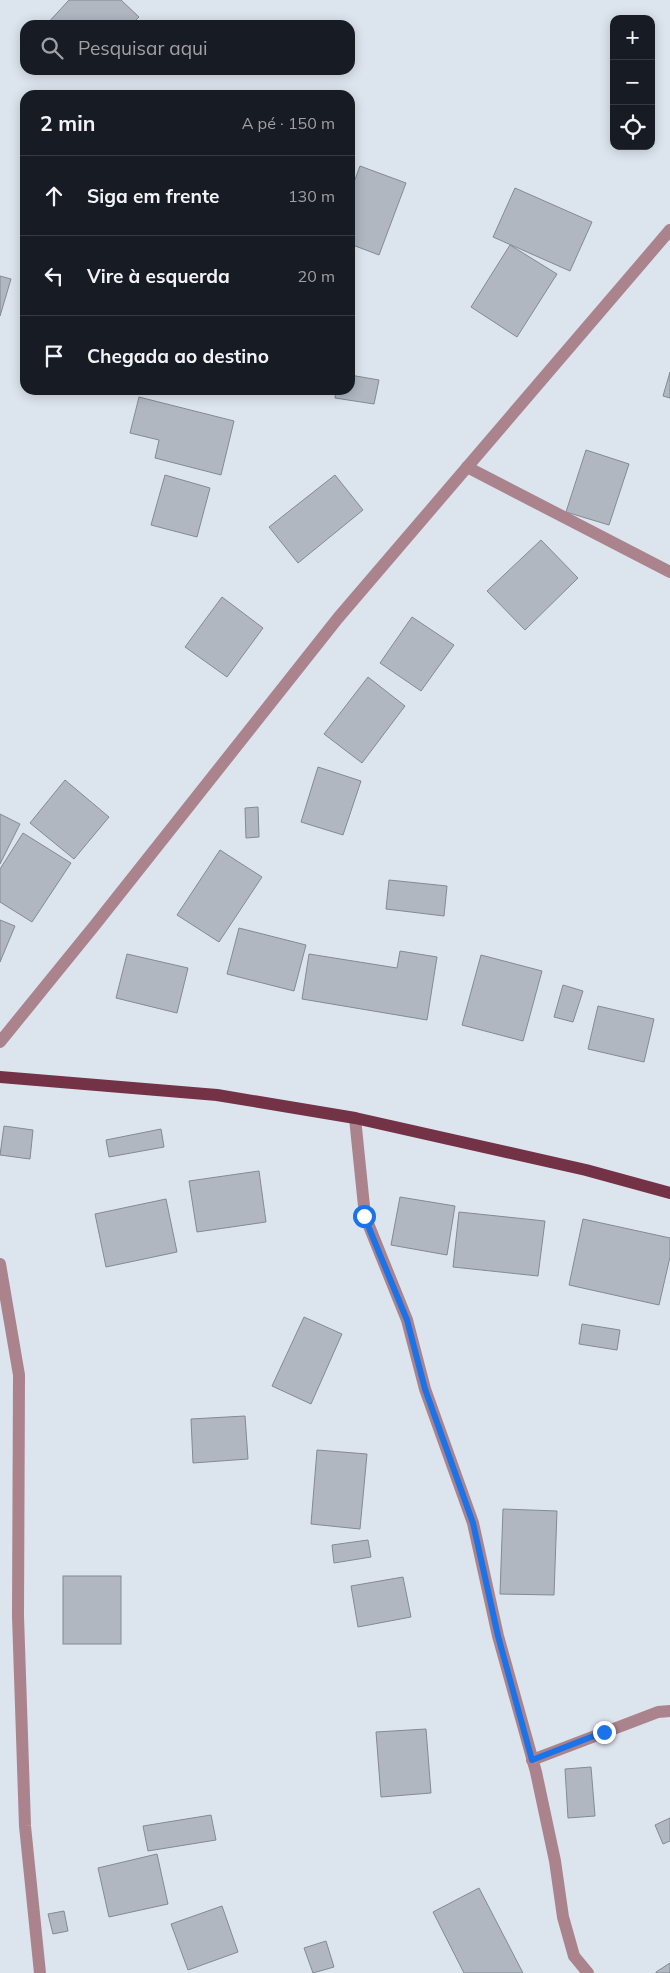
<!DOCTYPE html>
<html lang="pt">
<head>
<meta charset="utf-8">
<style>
  body { margin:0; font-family:Mulish,sans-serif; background:#242831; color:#f1f3f6 }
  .controls { position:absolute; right:15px; top:15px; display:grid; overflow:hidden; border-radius:10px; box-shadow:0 2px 12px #0003 }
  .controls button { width:45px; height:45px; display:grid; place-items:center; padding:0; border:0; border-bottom:1px solid #363941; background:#171b24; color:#f1f3f6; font:25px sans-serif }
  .stop { position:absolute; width:15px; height:15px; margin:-11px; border:4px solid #1a73e8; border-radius:50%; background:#fff }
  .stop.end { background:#1a73e8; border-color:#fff; box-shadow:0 1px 5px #0008 }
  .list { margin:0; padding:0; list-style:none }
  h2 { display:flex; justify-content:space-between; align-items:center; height:65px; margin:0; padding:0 20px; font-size:21px }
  h2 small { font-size:16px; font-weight:400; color:#9ea1a6 }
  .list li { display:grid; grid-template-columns:32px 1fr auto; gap:15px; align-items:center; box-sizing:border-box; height:80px; padding:0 20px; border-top:1px solid #363941 }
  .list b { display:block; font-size:19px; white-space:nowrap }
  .list em { font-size:16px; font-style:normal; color:#9ea1a6 }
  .icon { flex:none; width:28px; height:28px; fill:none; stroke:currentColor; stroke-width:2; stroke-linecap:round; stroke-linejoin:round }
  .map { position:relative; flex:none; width:670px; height:1973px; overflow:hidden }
  .search { position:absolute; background:#171b24; box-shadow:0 2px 12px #0003; left:20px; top:20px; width:335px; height:55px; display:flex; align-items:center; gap:12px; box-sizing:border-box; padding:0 18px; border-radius:15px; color:#9ea1a6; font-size:19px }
  .panel { position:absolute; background:#171b24; box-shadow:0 2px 12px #0003; left:20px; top:90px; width:335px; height:305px; border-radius:15px }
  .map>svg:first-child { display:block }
  .building { fill:#b0b7c0; stroke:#838a92 }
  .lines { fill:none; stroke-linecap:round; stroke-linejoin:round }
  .minor { stroke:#aa838c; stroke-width:12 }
  .major { stroke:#743247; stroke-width:12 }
  .route { stroke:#1a73e8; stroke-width:6 }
</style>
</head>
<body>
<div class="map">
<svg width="670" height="1973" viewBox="0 0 670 1973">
  <rect width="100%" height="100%" fill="#dce4ed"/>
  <g class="building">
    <polygon points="69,0 121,0 139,17 131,25 46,25"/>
    <polygon points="360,166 406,183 379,255 350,244 350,193"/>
    <polygon points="515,188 592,222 570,271 493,237"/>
    <polygon points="510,245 557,274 517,337 471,307"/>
    <polygon points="0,276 11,279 0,316"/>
    <polygon points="670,372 670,398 663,396"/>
    <polygon points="350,375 379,380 374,404 335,398 336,390 350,390"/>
    <polygon points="139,397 234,421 221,475 155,458 159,440 130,433"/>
    <polygon points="586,450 629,464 609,525 566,512"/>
    <polygon points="165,475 210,488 197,537 151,525"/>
    <polygon points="335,475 363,510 298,563 269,527"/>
    <polygon points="541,540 578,578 525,630 487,591"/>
    <polygon points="222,597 263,628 227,677 185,647"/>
    <polygon points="412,617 454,645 421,691 380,663"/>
    <polygon points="368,677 405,706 362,763 324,734"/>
    <polygon points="318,767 361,781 343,835 301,822"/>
    <polygon points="65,780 109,817 74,859 30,823"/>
    <polygon points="258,807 259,837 246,838 245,808"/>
    <polygon points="0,814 20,824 0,864"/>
    <polygon points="23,833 71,863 32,922 0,902 0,869"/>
    <polygon points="220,850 262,877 219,942 177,915"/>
    <polygon points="389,880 447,886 444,916 386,909"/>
    <polygon points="0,920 15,926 0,962"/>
    <polygon points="239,928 306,945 294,991 227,974"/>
    <polygon points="400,951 437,957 427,1020 302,999 309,954 397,968"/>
    <polygon points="127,954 188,968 177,1013 116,998"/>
    <polygon points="481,955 542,971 523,1041 462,1025"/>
    <polygon points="563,985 583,991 573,1022 554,1017"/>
    <polygon points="598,1006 654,1019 644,1062 588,1049"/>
    <polygon points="4,1126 33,1130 30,1159 0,1155"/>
    <polygon points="161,1129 164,1147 109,1157 106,1140"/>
    <polygon points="259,1171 266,1222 197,1232 189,1181"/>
    <polygon points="400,1197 455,1206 447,1255 391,1245"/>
    <polygon points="166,1199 177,1252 106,1267 95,1214"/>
    <polygon points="459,1212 545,1221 538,1276 453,1267"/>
    <polygon points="583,1219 670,1238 670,1257 659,1305 569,1285"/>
    <polygon points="304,1317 342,1334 311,1404 272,1386"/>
    <polygon points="582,1324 620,1330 617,1350 579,1344"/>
    <polygon points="245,1416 248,1459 193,1463 191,1419"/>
    <polygon points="317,1450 367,1454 360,1529 311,1524"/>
    <polygon points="503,1509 557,1511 554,1595 500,1594"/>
    <polygon points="368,1540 371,1557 334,1563 332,1545"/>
    <rect x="63" y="1576" width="58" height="68"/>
    <polygon points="403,1577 411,1617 358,1627 351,1586"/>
    <polygon points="426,1729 431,1793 381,1797 376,1732"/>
    <polygon points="591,1767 595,1816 568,1818 565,1769"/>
    <polygon points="211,1815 216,1840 148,1851 143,1826"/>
    <polygon points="670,1818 670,1841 663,1844 655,1825"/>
    <polygon points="157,1854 168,1904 109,1917 98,1868"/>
    <polygon points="479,1888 523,1973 464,1973 433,1912"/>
    <polygon points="222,1906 238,1952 188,1970 171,1924"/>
    <polygon points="64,1911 68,1931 53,1934 48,1914"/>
    <polygon points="326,1941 334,1967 313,1973 304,1948"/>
    <polygon points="670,1963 670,1973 656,1973 656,1972"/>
  </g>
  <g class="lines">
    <g class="minor">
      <polyline points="467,467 670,572"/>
      <polyline points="0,1042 95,925 338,618 670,230"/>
      <polyline points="355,1118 365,1216 407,1320 425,1389 473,1523 498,1636 536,1772 555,1861 563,1917 574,1956 588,1973"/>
      <polyline points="0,1264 19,1375 18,1616 25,1826 40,1973"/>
      <polyline points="532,1760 658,1712 670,1711"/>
    </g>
    <polyline class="major" points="0,1077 217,1095 355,1118 586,1170 670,1193"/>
  </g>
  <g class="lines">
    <polyline class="route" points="364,1216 407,1320 425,1389 473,1523 498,1636 532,1760 604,1732"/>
  </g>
</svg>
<div class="controls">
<button>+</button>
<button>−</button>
<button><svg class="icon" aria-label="locate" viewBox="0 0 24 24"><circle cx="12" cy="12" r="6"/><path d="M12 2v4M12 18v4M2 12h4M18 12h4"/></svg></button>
</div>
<div class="stop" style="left:364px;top:1216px"></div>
<div class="stop end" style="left:604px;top:1732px"></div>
<div class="search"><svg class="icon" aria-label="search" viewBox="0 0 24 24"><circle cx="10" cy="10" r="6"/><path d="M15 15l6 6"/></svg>Pesquisar aqui</div>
<section class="panel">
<h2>2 min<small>A pé · 150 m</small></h2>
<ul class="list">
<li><svg class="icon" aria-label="ahead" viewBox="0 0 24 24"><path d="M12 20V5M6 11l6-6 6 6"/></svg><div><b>Siga em frente</b></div><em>130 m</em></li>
<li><svg class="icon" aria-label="left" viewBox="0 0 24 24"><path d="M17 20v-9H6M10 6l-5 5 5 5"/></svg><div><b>Vire à esquerda</b></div><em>20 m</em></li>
<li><svg class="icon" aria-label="arrive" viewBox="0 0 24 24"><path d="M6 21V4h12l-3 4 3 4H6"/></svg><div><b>Chegada ao destino</b></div></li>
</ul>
</section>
</div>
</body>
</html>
